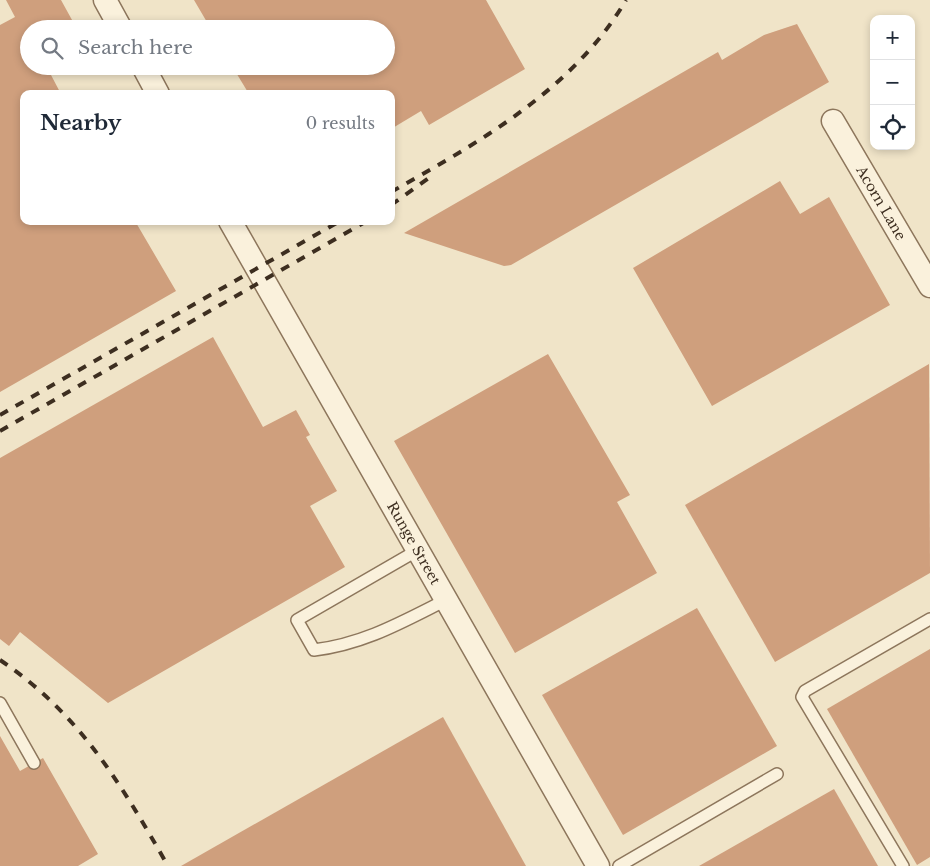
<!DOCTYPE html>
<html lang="en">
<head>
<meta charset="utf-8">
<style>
  body { margin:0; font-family:"Libre Baskerville",serif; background:#f6f6f7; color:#1f2937 }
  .controls { position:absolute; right:15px; top:15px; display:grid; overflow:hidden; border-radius:10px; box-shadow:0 2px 8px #0003 }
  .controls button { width:45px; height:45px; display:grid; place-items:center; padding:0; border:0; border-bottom:1px solid #e0e1e3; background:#fff; color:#1f2937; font:25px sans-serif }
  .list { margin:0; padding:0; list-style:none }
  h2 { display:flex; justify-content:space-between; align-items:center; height:65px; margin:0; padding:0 20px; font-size:21px }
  h2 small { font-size:16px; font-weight:400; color:#747a83 }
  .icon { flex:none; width:28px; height:28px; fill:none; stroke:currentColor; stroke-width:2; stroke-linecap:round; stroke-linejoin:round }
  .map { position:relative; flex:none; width:930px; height:866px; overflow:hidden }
  .search { position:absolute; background:#fff; box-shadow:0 2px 8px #0003; left:20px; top:20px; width:375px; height:55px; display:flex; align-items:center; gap:12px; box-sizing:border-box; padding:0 18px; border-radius:28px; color:#747a83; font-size:19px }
  .panel { position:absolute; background:#fff; box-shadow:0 2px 8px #0003; left:20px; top:90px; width:375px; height:135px; border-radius:10px }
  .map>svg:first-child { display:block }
  .building { fill:#cf9f7d }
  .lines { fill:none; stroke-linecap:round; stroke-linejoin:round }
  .lane-casing { stroke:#8d765c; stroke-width:14 }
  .street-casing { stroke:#8d765c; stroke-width:25 }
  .lane { stroke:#faf1dc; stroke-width:11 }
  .street { stroke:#faf1dc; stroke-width:22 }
  .rail { stroke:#3d2e20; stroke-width:4; stroke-dasharray:9 9; stroke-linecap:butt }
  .labels { text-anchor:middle; stroke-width:4.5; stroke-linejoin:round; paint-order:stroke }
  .street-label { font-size:14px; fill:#3d2e20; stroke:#f7eed8 }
</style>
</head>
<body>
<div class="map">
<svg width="930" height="866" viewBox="0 0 930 866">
  <rect width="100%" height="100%" fill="#f0e4c8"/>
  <g class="building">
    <polygon points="6,0 61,0 77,29 29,29 29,66 67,66 51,75 61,94 24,94 24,221 135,221 176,291 0,392 0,25 15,17"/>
    <polygon points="194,0 486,0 525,69 429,125 421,111 391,129 391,94 249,94 232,66 386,66 386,29 211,29"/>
    <polygon points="797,24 829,82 511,265 504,266 404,233 718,52 722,60 764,35"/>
    <polygon points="780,181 800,214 829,197 890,305 712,406 633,268"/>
    <polygon points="213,337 263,427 296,410 310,435 306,437 337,491 310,506 345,567 108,703 20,632 9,646 0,639 0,458"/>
    <polygon points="548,354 630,495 617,502 657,573 515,653 394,441"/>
    <polygon points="929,364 930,573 775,662 685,505"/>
    <polygon points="697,608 777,746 623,835 542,695"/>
    <polygon points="930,649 930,857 917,865 827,709"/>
    <polygon points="443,717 526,866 181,866"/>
    <polygon points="0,736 20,771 43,758 98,854 78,866 0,866"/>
    <polygon points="834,789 878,866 699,866"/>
  </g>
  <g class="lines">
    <defs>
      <g id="lane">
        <path d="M418 550 297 620 314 650C364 644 402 622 446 600"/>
        <polyline points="0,703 34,763"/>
        <polyline points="619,866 777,774"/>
        <polyline points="903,866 802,697 805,691 930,619"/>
      </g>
      <g id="street">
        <polyline points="105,0 121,29"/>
        <polyline points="143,66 158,94"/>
        <path id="s1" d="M833 121 930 286"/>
        <path id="s2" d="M230 221 598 866"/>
      </g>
    </defs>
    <use href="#lane" class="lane-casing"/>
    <use href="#street" class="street-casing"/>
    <use href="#lane" class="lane"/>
    <use href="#street" class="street"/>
    <g class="rail">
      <path d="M391 192C478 143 574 89 626 0"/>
      <polyline points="391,205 430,177"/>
      <polyline points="0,415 340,221"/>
      <polyline points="0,431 367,221"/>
      <path d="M0 660C80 714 121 784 168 866"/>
    </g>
  </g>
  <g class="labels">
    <g class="street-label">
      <text dy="5" stroke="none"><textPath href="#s1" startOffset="95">Acorn Lane</textPath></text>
      <text dy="5" stroke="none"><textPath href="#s2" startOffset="371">Runge Street</textPath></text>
    </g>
  </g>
</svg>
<div class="controls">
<button>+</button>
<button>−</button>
<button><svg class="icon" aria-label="locate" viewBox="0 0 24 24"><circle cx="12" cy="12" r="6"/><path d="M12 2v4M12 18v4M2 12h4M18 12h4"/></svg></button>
</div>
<div class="search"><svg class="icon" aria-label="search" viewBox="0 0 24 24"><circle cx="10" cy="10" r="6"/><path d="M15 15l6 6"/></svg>Search here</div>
<section class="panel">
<h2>Nearby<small>0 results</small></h2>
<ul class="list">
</ul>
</section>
</div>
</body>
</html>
